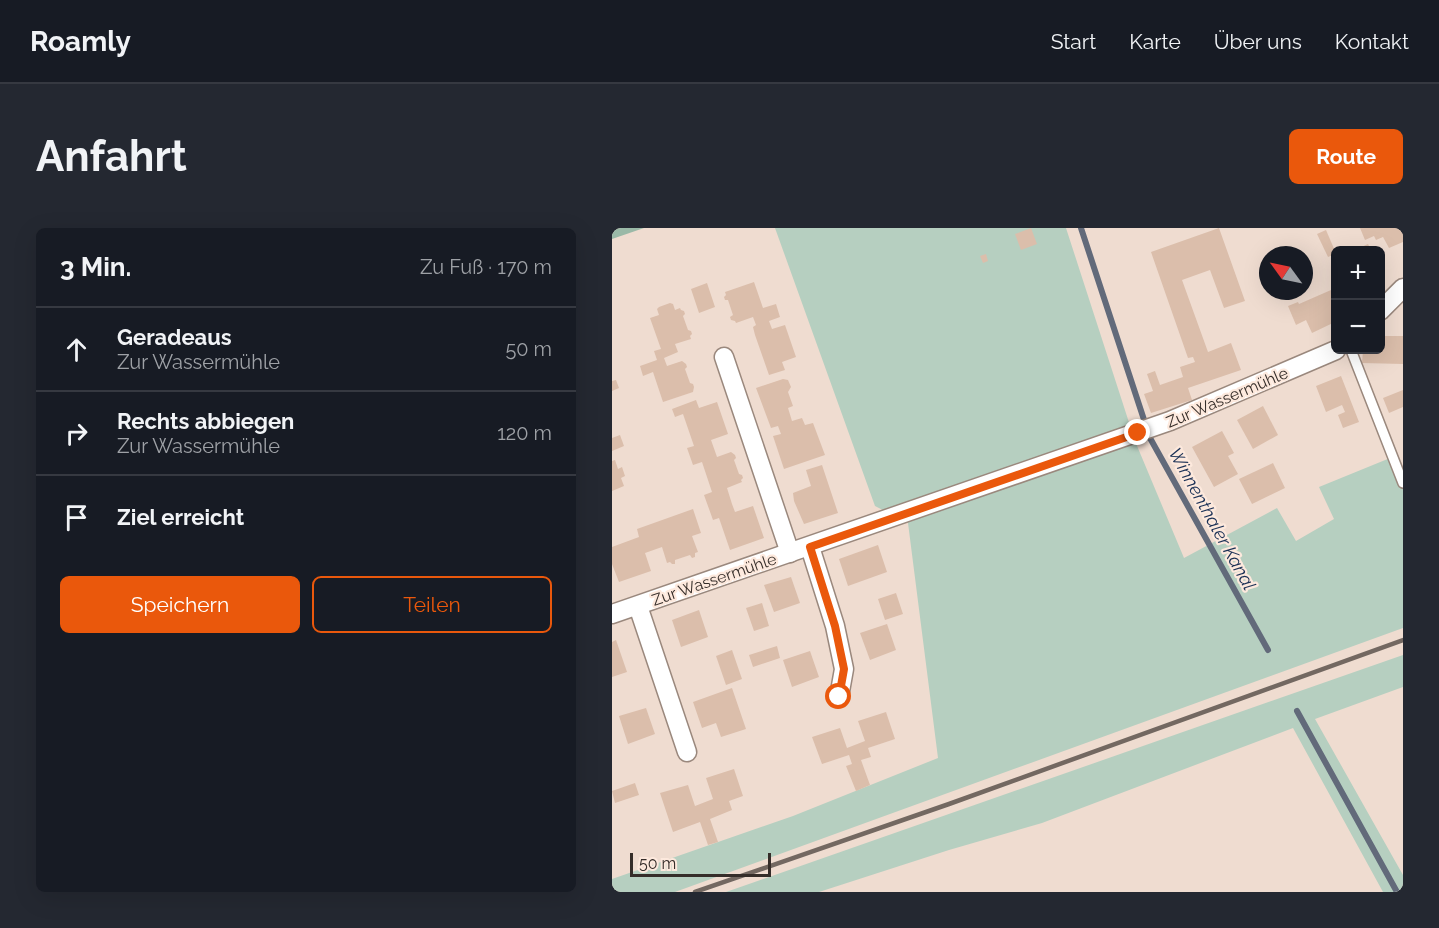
<!DOCTYPE html>
<html lang="de">
<head>
<meta charset="utf-8">
<style>
  body { margin:0; font-family:Raleway,sans-serif; background:#242831; color:#f1f3f6 }
  .controls { position:absolute; right:18px; top:18px; display:grid; overflow:hidden; border-radius:9px; box-shadow:0 6px 24px #0002 }
  .controls button { width:54px; height:54px; display:grid; place-items:center; padding:0; border:0; border-bottom:2px solid #363941; background:#171b24; color:#f1f3f6; font:30px sans-serif }
  .compass { position:absolute; left:647px; top:18px; width:54px; height:54px; border-radius:50%; background:#171b24; box-shadow:0 6px 24px #0002; rotate:303deg }
  .scale { position:absolute; left:18px; bottom:15px; width:141px; box-sizing:border-box; padding-left:6px; border:3px solid #352d29; border-top:0; font-size:16px; line-height:21px; white-space:nowrap; color:#352d29; -webkit-text-stroke:4px #fde9dd; paint-order:stroke }
  .stop { position:absolute; width:18px; height:18px; margin:-14px; border:4px solid #ea580c; border-radius:50%; background:#fff }
  .stop.end { background:#ea580c; border-color:#fff; box-shadow:0 2px 6px #0008 }
  .list { margin:0; padding:0; list-style:none }
  h2 { display:flex; justify-content:space-between; align-items:center; height:78px; margin:0; padding:0 24px; font-size:26px }
  h2 small { font-size:20px; font-weight:400; color:#9ea1a6 }
  .list li { display:grid; grid-template-columns:39px 1fr auto; gap:18px; align-items:center; box-sizing:border-box; height:84px; padding:0 24px; border-top:2px solid #363941 }
  .list b { display:block; font-size:22px; white-space:nowrap }
  .list p { margin:0; font-size:20px; white-space:nowrap; color:#9ea1a6 }
  .list em { font-size:20px; font-style:normal; color:#9ea1a6 }
  .actions { display:flex; gap:12px; padding:18px 24px }
  .actions a { flex:1; padding:14px 0; border:2px solid #ea580c; border-radius:9px; text-align:center; font-size:21px; color:#ea580c }
  .actions .main { background:#ea580c; color:#fff }
  .icon { flex:none; width:33px; height:33px; fill:none; stroke:currentColor; stroke-width:2; stroke-linecap:round; stroke-linejoin:round }
  .map { position:relative; flex:none; width:791px; height:664px; overflow:hidden; border-radius:9px }
  header { display:flex; align-items:center; gap:36px; box-sizing:border-box; height:84px; padding:0 30px; background:#171b24; border-bottom:2px solid #363941 }
  header strong { font-size:28px }
  nav { display:flex; gap:33px; margin-inline-start:auto; font-size:21px }
  .intro { display:flex; align-items:center; justify-content:space-between; box-sizing:border-box; height:144px; padding:0 36px }
  h1 { margin:0; font-size:42px }
  .button { padding:15px 27px; border-radius:9px; background:#ea580c; color:#fff; font-size:21px; font-weight:700 }
  main { display:flex; gap:36px; padding:0 36px }
  aside { flex:1; background:#171b24; border-radius:9px; box-shadow:0 6px 24px #0002 }
  .map>svg:first-child { display:block }
  .green { fill:#b6cfc0 }
  .forest { fill:#9ab9a7 }
  .lines { fill:none; stroke-linecap:round; stroke-linejoin:round }
  .stream { stroke:#626a7a; stroke-width:6 }
  .building { fill:#dbbeab }
  .lane-casing { stroke:#9a887d; stroke-width:12 }
  .street-casing { stroke:#9a887d; stroke-width:21 }
  .lane { stroke:#fff; stroke-width:9 }
  .street { stroke:#fff; stroke-width:18 }
  .rail { stroke:#736861; stroke-width:4.5 }
  .route { stroke:#ea580c; stroke-width:8 }
  .labels { text-anchor:middle; stroke-width:4.5; stroke-linejoin:round; paint-order:stroke }
  .street-label { font-size:16px; fill:#352d29; stroke:#fde9dd }
  .water-label { font-size:18px; font-style:italic; fill:#1a3055; stroke:#fde9dd }
</style>
</head>
<body>
<header>
<strong>Roamly</strong>
<nav><a>Start</a><a>Karte</a><a>Über uns</a><a>Kontakt</a></nav>
</header>
<div class="intro"><h1>Anfahrt</h1><a class="button">Route</a></div>
<main>
<aside>
<h2>3 Min.<small>Zu Fuß · 170 m</small></h2>
<ul class="list">
<li><svg class="icon" aria-label="ahead" viewBox="0 0 24 24"><path d="M12 20V5M6 11l6-6 6 6"/></svg><div><b>Geradeaus</b><p>Zur Wassermühle</p></div><em>50 m</em></li>
<li><svg class="icon" aria-label="right" viewBox="0 0 24 24"><path d="M7 20v-9h11M14 6l5 5-5 5"/></svg><div><b>Rechts abbiegen</b><p>Zur Wassermühle</p></div><em>120 m</em></li>
<li><svg class="icon" aria-label="arrive" viewBox="0 0 24 24"><path d="M6 21V4h12l-3 4 3 4H6"/></svg><div><b>Ziel erreicht</b></div></li>
</ul>
<div class="actions"><a class="main">Speichern</a><a>Teilen</a></div>
</aside>
<div class="map">
<svg width="791" height="664" viewBox="0 0 791 664">
  <rect width="100%" height="100%" fill="#efdcd0"/>
  <g class="green">
    <polygon points="163,0 454,0 523,213 572,330 665,280 684,313 722,291 707,259 783,228 791,245 791,400 63,664 0,664 0,651 181,588 326,530 296,295 263,278"/>
    <polygon points="791,427 791,459 703,491 791,647 791,664 771,664 681,500 430,595 337,622 207,664 114,664"/>
  </g>
  <polygon class="forest" points="0,0 32,0 0,11"/>
  <g class="lines">
    <g class="stream">
      <polyline points="469,0 538,210 656,422"/>
      <polyline points="685,483 785,664"/>
    </g>
  </g>
  <g class="building">
    <polygon points="419,0 425,16 409,22 403,6"/>
    <polygon points="607,0 633,73 612,80 598,42 570,52 596,124 619,115 629,142 576,160 580,172 539,185 532,166 541,163 535,146 543,143 548,157 571,149 568,139 583,134 581,129 576,130 539,24"/>
    <polygon points="748,0 791,0 791,14 777,20 771,9 764,12 762,8 753,12"/>
    <polygon points="714,2 723,23 723,26 716,29 705,6"/>
    <polygon points="756,16 759,22 743,22"/>
    <polygon points="374,26 376,33 371,35 368,28"/>
    <polygon points="142,54 151,80 164,76 168,89 157,93 160,101 173,97 184,129 170,134 173,142 157,147 143,107 141,99 144,97 141,89 124,95 123,93 119,92 118,89 121,87 116,72 113,72 112,69 114,67 113,64"/>
    <polygon points="95,55 103,79 87,85 79,61"/>
    <polygon points="719,62 723,73 723,94 700,105 694,92 684,97 676,78 686,74 687,76"/>
    <polygon points="58,75 61,76 63,82 68,80 69,82 72,83 73,86 71,88 76,102 79,103 80,106 78,108 79,111 63,116 66,124 52,130 55,138 70,133 74,136 75,139 73,141 78,155 81,156 82,159 81,164 51,174 41,144 31,148 28,138 45,132 42,123 49,121 38,90 47,87 45,81 47,79"/>
    <polygon points="768,108 791,108 791,136 750,135 751,122 768,122"/>
    <polygon points="729,148 747,194 731,200 726,187 733,184 730,177 714,184 704,158"/>
    <polygon points="171,151 176,152 179,159 176,164 181,178 176,180 180,193 190,190 193,197 201,195 213,227 172,241 161,208 169,206 166,198 159,200 144,160"/>
    <polygon points="4,152 7,160 0,163 0,153"/>
    <polygon points="791,162 791,179 777,185 771,170"/>
    <polygon points="84,172 87,180 105,174 116,206 99,212 105,229 119,224 123,227 124,230 122,232 127,246 130,247 131,250 129,252 130,254 115,260 120,276 123,284 141,278 152,310 118,322 107,290 101,292 92,267 100,264 90,234 81,237 75,220 82,218 71,186 63,189 60,181"/>
    <polygon points="651,178 666,207 641,221 625,192"/>
    <polygon points="610,203 622,225 616,228 626,246 602,259 580,219"/>
    <polygon points="8,207 12,218 0,223 0,210"/>
    <polygon points="3,232 6,241 10,239 13,248 9,250 12,258 0,263 0,233"/>
    <polygon points="661,235 673,260 640,276 627,251"/>
    <polygon points="210,237 226,285 192,296 182,273 181,265 199,258 194,242"/>
    <polygon points="81,281 89,305 80,308 86,324 83,325 83,329 80,330 78,327 63,332 63,336 60,336 58,334 55,335 50,319 33,325 39,343 7,354 0,336 0,319 27,309 25,301"/>
    <polygon points="266,317 275,344 236,358 227,331"/>
    <polygon points="179,349 188,375 162,384 152,357"/>
    <polygon points="284,365 291,386 273,392 266,371"/>
    <polygon points="150,375 157,398 142,403 134,380"/>
    <polygon points="87,382 96,409 69,419 60,392"/>
    <polygon points="275,396 284,422 258,432 248,405"/>
    <polygon points="4,412 15,444 0,449 0,414"/>
    <polygon points="165,418 168,430 141,439 137,427"/>
    <polygon points="120,422 130,451 114,457 104,428"/>
    <polygon points="198,423 207,449 180,459 171,432"/>
    <polygon points="120,460 134,501 109,509 104,495 90,500 81,474"/>
    <polygon points="34,480 43,506 16,516 7,488"/>
    <polygon points="274,484 283,511 256,520 259,529 249,532 258,557 244,563 234,538 240,536 237,527 210,536 200,509 228,500 235,520 253,513 246,493"/>
    <polygon points="122,541 131,568 117,573 120,582 98,591 106,614 96,617 88,594 61,604 48,565 76,557 83,578 101,571 94,550"/>
    <polygon points="23,555 27,567 3,575 0,563"/>
  </g>
  <g class="lines">
    <defs>
      <polyline id="lane" points="739,122 791,255"/>
      <g id="street">
        <polyline points="768,83 791,60"/>
        <polyline points="112,129 178,325"/>
        <polyline points="198,319 223,398 232,441 227,469"/>
        <polyline points="26,378 75,524"/>
        <polyline points="0,386 558,193 724,122"/>
      </g>
    </defs>
    <use href="#lane" class="lane-casing"/>
    <use href="#street" class="street-casing"/>
    <use href="#lane" class="lane"/>
    <use href="#street" class="street"/>
    <polyline class="rail" points="83,664 337,576 791,412"/>
  </g>
  <g class="lines">
    <polyline class="route" points="227,469 232,441 223,398 198,319 526,205"/>
  </g>
  <g class="labels">
    <g class="street-label">
      <text transform="translate(615 169) rotate(-23)" y="6">Zur Wassermühle</text>
      <text transform="translate(102 351) rotate(-19)" y="6">Zur Wassermühle</text>
    </g>
    <g class="water-label">
      <text transform="translate(600 291) rotate(61)" y="6">Winnenthaler Kanal</text>
    </g>
  </g>
</svg>
<div class="controls">
<button>+</button>
<button>−</button>
</div>
<svg class="compass" viewBox="-18 -18 36 36"><path d="M0-13l5 13h-10z" fill="#e53935"/><path d="M0 13l5-13h-10z" fill="#9ea1a6"/></svg>
<div class="scale">50 m</div>
<div class="stop" style="left:227px;top:469px"></div>
<div class="stop end" style="left:526px;top:205px"></div>
</div>
</main>
</body>
</html>
